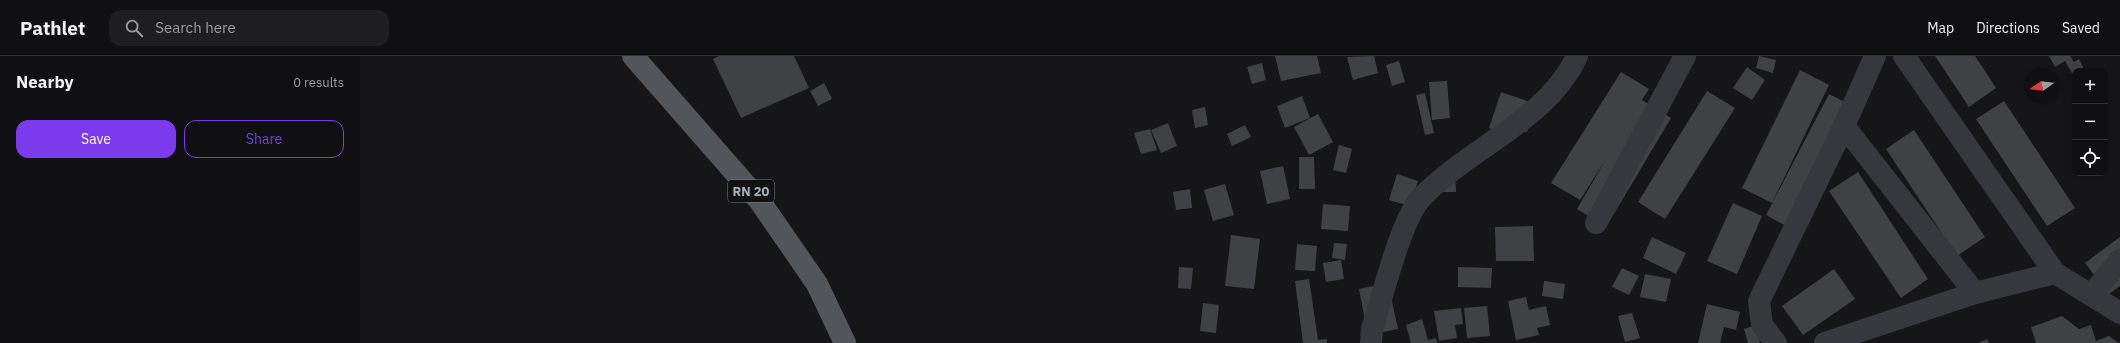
<!DOCTYPE html>
<html lang="en">
<head>
<meta charset="utf-8">
<style>
  body { margin:0; font-family:"IBM Plex Sans",sans-serif; background:#1e1e20; color:#f1f3f6 }
  .controls { position:absolute; right:12px; top:12px; display:grid; overflow:hidden; border-radius:8px; box-shadow:0 2px 10px #0003 }
  .controls button { width:36px; height:36px; display:grid; place-items:center; padding:0; border:0; border-bottom:1px solid #303032; background:#101012; color:#f1f3f6; font:20px sans-serif }
  .compass { position:absolute; left:1664px; top:12px; width:36px; height:36px; border-radius:50%; background:#101012; box-shadow:0 2px 10px #0003; rotate:256deg }
  .list { margin:0; padding:0; list-style:none }
  h2 { display:flex; justify-content:space-between; align-items:center; height:52px; margin:0; padding:0 16px; font-size:17px }
  h2 small { font-size:13px; font-weight:400; color:#9c9d9f }
  .actions { display:flex; gap:8px; padding:12px 16px }
  .actions a { flex:1; padding:9px 0; border:1px solid #7c3aed; border-radius:12px; text-align:center; font-size:14px; color:#7c3aed }
  .actions .main { background:#7c3aed; color:#fff }
  .icon { flex:none; width:22px; height:22px; fill:none; stroke:currentColor; stroke-width:2; stroke-linecap:round; stroke-linejoin:round }
  .map { position:relative; flex:none; width:1760px; height:287px; overflow:hidden }
  header { display:flex; align-items:center; gap:24px; box-sizing:border-box; height:56px; padding:0 20px; background:#101012; border-bottom:1px solid #303032 }
  header strong { font-size:19px }
  nav { display:flex; gap:22px; margin-inline-start:auto; font-size:14px }
  .search { width:280px; height:36px; background:#1e1e20; display:flex; align-items:center; gap:10px; box-sizing:border-box; padding:0 14px; border-radius:12px; color:#9c9d9f; font-size:15px }
  main { display:flex }
  aside { flex:1; background:#101012 }
  .map>svg:first-child { display:block }
  .building { fill:#404145 }
  .lines { fill:none; stroke-linecap:round; stroke-linejoin:round }
  .street { stroke:#37383d; stroke-width:22 }
  .primary { stroke:#53555c; stroke-width:22 }
  .labels { text-anchor:middle; stroke-width:3; stroke-linejoin:round; paint-order:stroke }
  .shield { fill:#111113; stroke:#7b7e86; stroke-width:1 }
  .shield-label { font-size:13px; font-weight:bold; fill:#a8adb8 }
</style>
</head>
<body>
<header>
<strong>Pathlet</strong>
<div class="search"><svg class="icon" aria-label="search" viewBox="0 0 24 24"><circle cx="10" cy="10" r="6"/><path d="M15 15l6 6"/></svg>Search here</div>
<nav><a>Map</a><a>Directions</a><a>Saved</a></nav>
</header>
<main>
<aside>
<h2>Nearby<small>0 results</small></h2>
<ul class="list">
</ul>
<div class="actions"><a class="main">Save</a><a>Share</a></div>
</aside>
<div class="map">
<svg width="1760" height="287" viewBox="0 0 1760 287">
  <rect width="100%" height="100%" fill="#161618"/>
  <g class="building">
    <polygon points="359,0 434,0 449,32 381,62 353,3"/>
    <polygon points="915,0 957,0 961,17 921,25"/>
    <polygon points="1014,0 1018,17 993,24 987,1"/>
    <polygon points="1399,0 1416,4 1413,17 1396,12"/>
    <polygon points="1575,0 1615,0 1636,32 1609,51"/>
    <polygon points="1689,0 1710,0 1714,6 1719,3 1724,13 1715,15 1713,19 1705,5 1695,11"/>
    <polygon points="1039,5 1045,26 1032,30 1026,9"/>
    <polygon points="902,7 906,24 892,28 887,11"/>
    <polygon points="1387,11 1405,24 1392,44 1373,32"/>
    <polygon points="1440,14 1469,29 1412,147 1382,132"/>
    <polygon points="1261,16 1289,33 1282,44 1311,62 1246,171 1217,153 1246,103 1220,144 1191,127"/>
    <polygon points="1087,25 1090,62 1072,64 1069,26"/>
    <polygon points="464,27 472,43 458,50 450,35"/>
    <polygon points="1347,35 1375,52 1305,163 1278,146"/>
    <polygon points="1141,36 1176,48 1167,76 1151,71 1149,78 1129,72"/>
    <polygon points="1065,37 1074,77 1065,79 1056,39"/>
    <polygon points="1469,38 1501,54 1437,176 1406,159"/>
    <polygon points="942,40 950,62 925,72 917,50"/>
    <polygon points="1644,45 1715,152 1687,170 1616,63"/>
    <polygon points="845,51 848,69 835,72 832,54"/>
    <polygon points="958,58 973,86 949,99 934,71"/>
    <polygon points="808,67 817,90 801,97 791,74"/>
    <polygon points="885,69 891,81 872,90 867,78"/>
    <polygon points="790,73 797,94 781,98 774,77"/>
    <polygon points="1554,74 1625,181 1597,200 1526,93"/>
    <polygon points="979,89 992,93 986,117 973,114"/>
    <polygon points="939,101 954,101 955,133 939,133"/>
    <polygon points="923,110 930,143 907,148 900,115"/>
    <polygon points="1095,116 1096,136 1077,136"/>
    <polygon points="1498,116 1568,223 1541,242 1469,135"/>
    <polygon points="1037,118 1058,125 1050,150 1029,144"/>
    <polygon points="865,128 874,159 853,165 844,134"/>
    <polygon points="830,133 832,152 816,154 813,136"/>
    <polygon points="1373,147 1402,160 1377,218 1347,205"/>
    <polygon points="963,148 990,150 988,175 961,173"/>
    <polygon points="1173,170 1174,205 1136,205 1135,171"/>
    <polygon points="871,179 900,183 894,233 865,230"/>
    <polygon points="1292,181 1326,197 1316,218 1283,202"/>
    <polygon points="1760,181 1760,230 1749,238 1725,207"/>
    <polygon points="974,187 987,188 985,204 972,202"/>
    <polygon points="937,188 957,190 955,215 935,214"/>
    <polygon points="981,204 984,223 966,226 963,207"/>
    <polygon points="819,211 833,212 831,233 818,232"/>
    <polygon points="1098,211 1132,212 1131,232 1098,231"/>
    <polygon points="1262,212 1279,220 1269,239 1252,231"/>
    <polygon points="1474,213 1495,243 1443,279 1422,250"/>
    <polygon points="1285,218 1311,223 1306,246 1280,241"/>
    <polygon points="949,223 958,284 967,283 967,287 943,287 935,225"/>
    <polygon points="1184,225 1205,228 1203,243 1182,240"/>
    <polygon points="1028,227 1038,273 1008,279 999,233"/>
    <polygon points="1166,241 1169,254 1186,250 1190,269 1177,272 1179,279 1156,284 1148,245"/>
    <polygon points="843,247 859,249 856,277 840,275"/>
    <polygon points="1347,248 1380,256 1376,274 1364,271 1360,287 1338,287"/>
    <polygon points="1127,250 1130,280 1107,282 1104,252"/>
    <polygon points="1101,252 1103,268 1095,269 1097,282 1079,285 1074,255"/>
    <polygon points="1272,257 1280,282 1265,286 1258,260"/>
    <polygon points="1702,260 1719,273 1731,269 1736,285 1749,280 1759,287 1676,287 1671,271"/>
    <polygon points="1062,263 1068,284 1076,282 1077,287 1051,287 1046,269"/>
    <polygon points="1396,269 1400,287 1388,287 1384,273"/>
    <polygon points="1627,283 1629,287 1618,287"/>
  </g>
  <g class="lines">
    <g class="street">
      <polyline points="1544,0 1695,217 1760,257"/>
      <polyline points="1484,70 1615,237"/>
      <polyline points="1236,167 1325,0"/>
      <polyline points="1731,239 1760,204"/>
      <path d="M1011 287 1012 273C1022 242 1041 164 1061 142 1107 93 1188 64 1217 0"/>
      <polyline points="1416,287 1402,269 1399,245 1484,70 1515,0"/>
      <polyline points="1465,287 1615,237 1695,217"/>
    </g>
    <polyline class="primary" points="273,0 399,144 457,228 485,287"/>
  </g>
  <g class="labels">
    <rect class="shield" x="368" y="124" width="46" height="22" rx="3"/>
    <g class="shield-label">
      <text x="391" y="140">RN 20</text>
    </g>
  </g>
</svg>
<div class="controls">
<button>+</button>
<button>−</button>
<button><svg class="icon" aria-label="locate" viewBox="0 0 24 24"><circle cx="12" cy="12" r="6"/><path d="M12 2v4M12 18v4M2 12h4M18 12h4"/></svg></button>
</div>
<svg class="compass" viewBox="-18 -18 36 36"><path d="M0-13l5 13h-10z" fill="#e53935"/><path d="M0 13l5-13h-10z" fill="#9c9d9f"/></svg>
</div>
</main>
</body>
</html>
